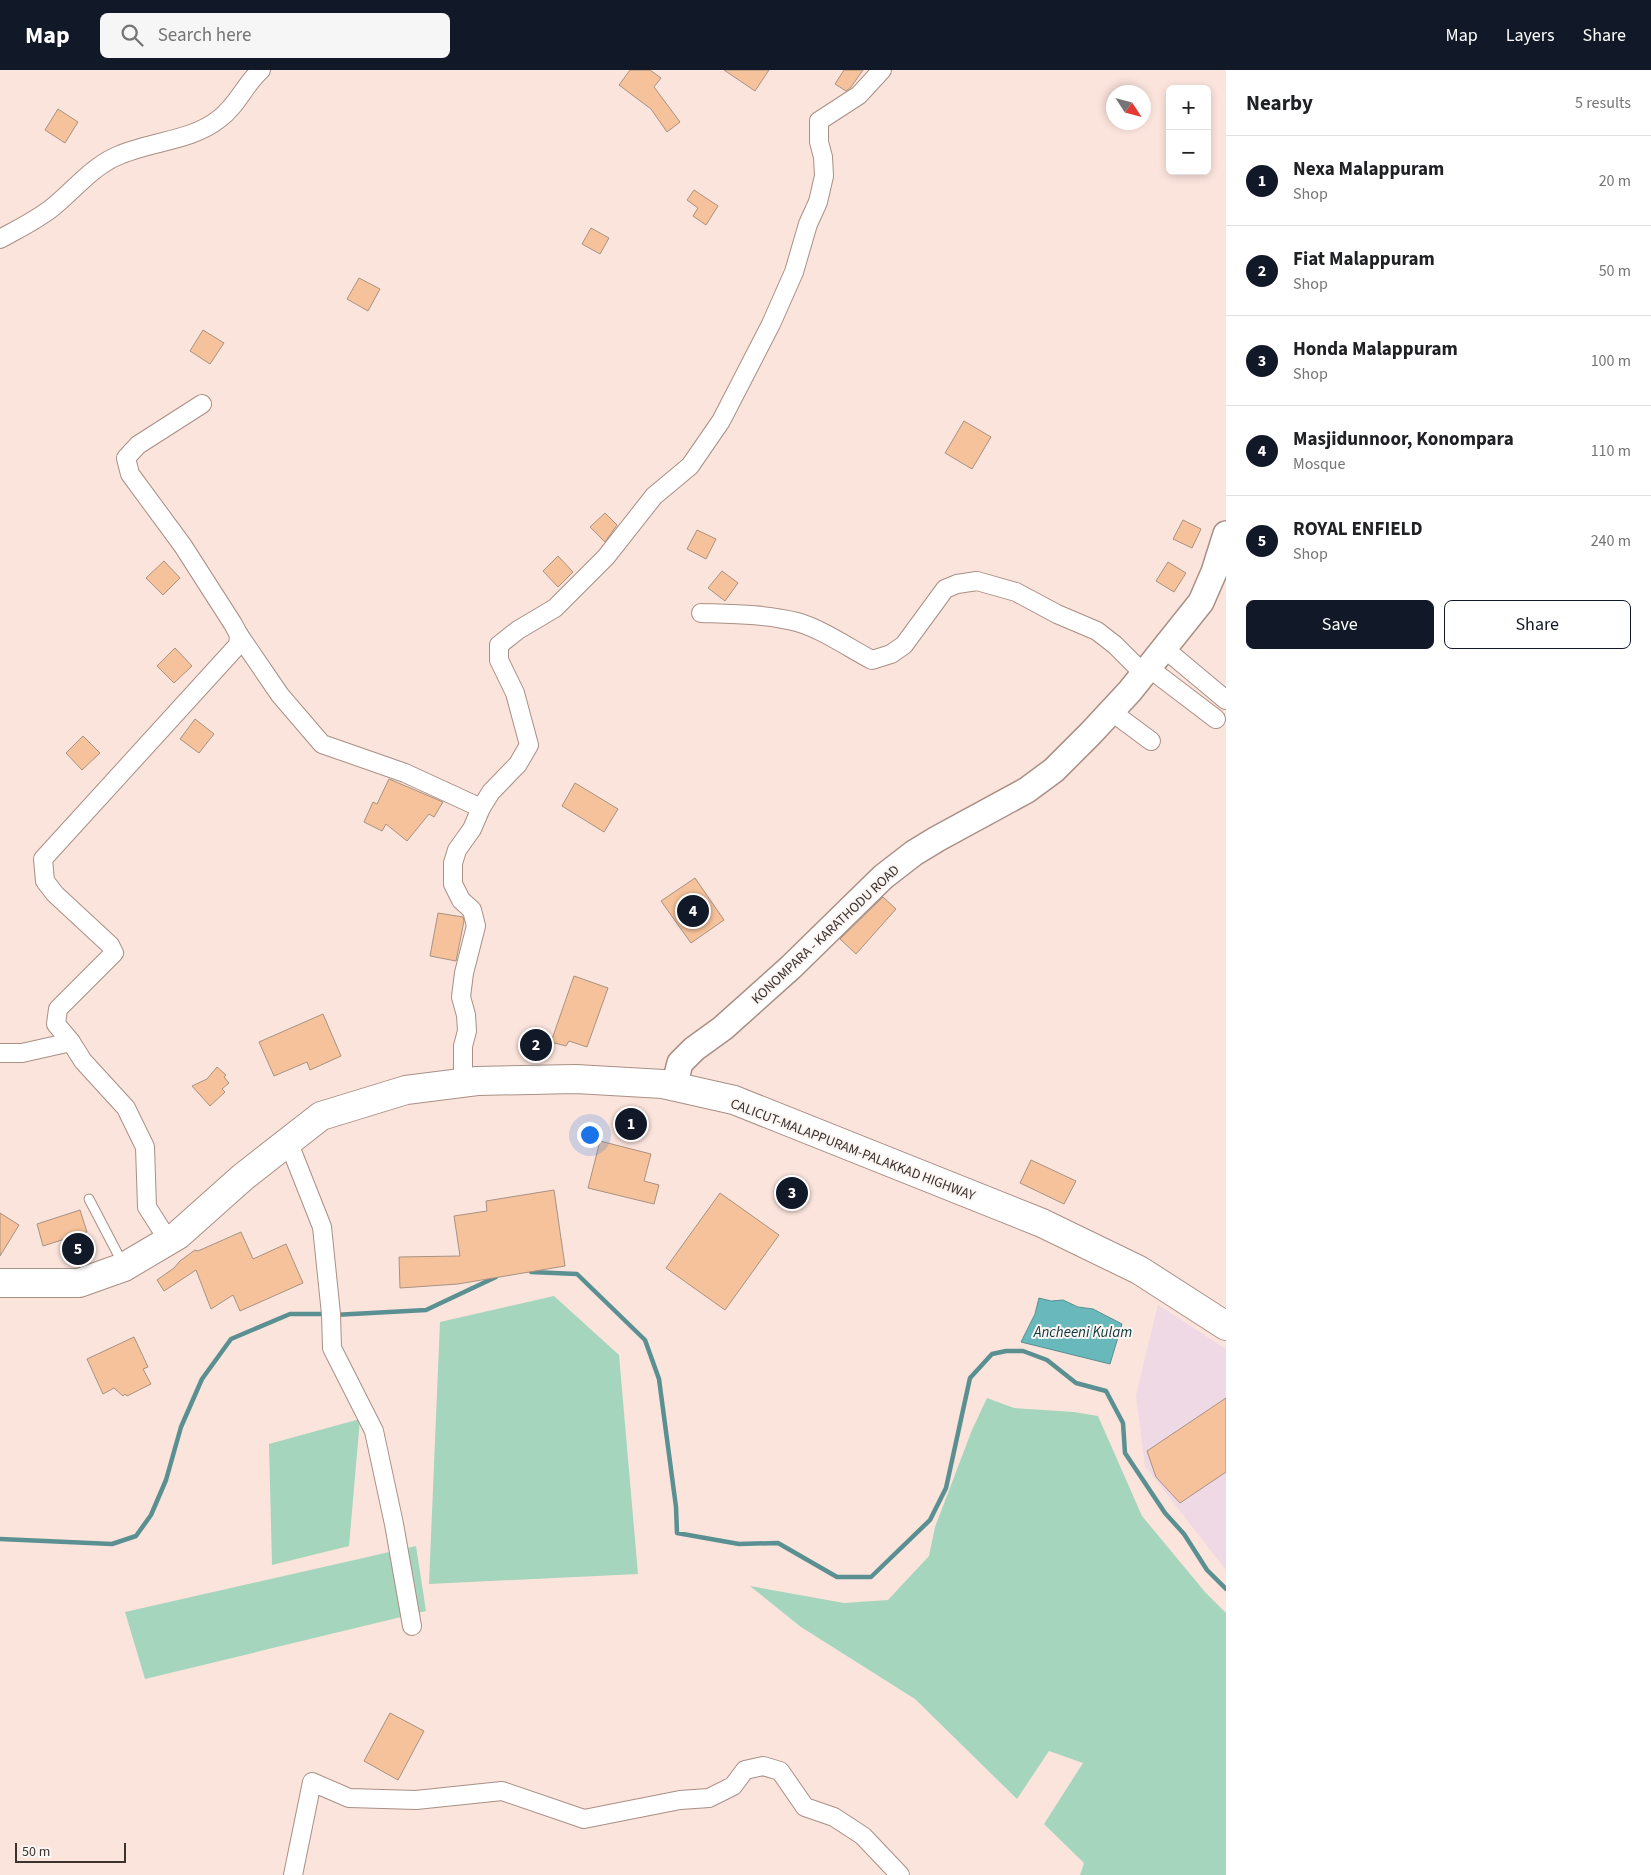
<!DOCTYPE html>
<html lang="en">
<head>
<meta charset="utf-8">
<style>
  body { margin:0; font-family:"Source Sans 3",sans-serif; background:#f6f6f6; color:#202124 }
  .controls { position:absolute; right:15px; top:15px; display:grid; overflow:hidden; border-radius:8px; box-shadow:0 2px 8px #0003 }
  .controls button { width:45px; height:45px; display:grid; place-items:center; padding:0; border:0; border-bottom:1px solid #e0e0e0; background:#fff; color:#202124; font:25px sans-serif }
  .compass { position:absolute; left:1106px; top:15px; width:45px; height:45px; border-radius:50%; background:#fff; box-shadow:0 2px 8px #0003; rotate:126deg }
  .scale { position:absolute; left:15px; bottom:12px; width:111px; box-sizing:border-box; padding-left:5px; border:2px solid #3b312d; border-top:0; font-size:14px; line-height:18px; white-space:nowrap; color:#3b312d; -webkit-text-stroke:4px #fbf6f3; paint-order:stroke }
  .you { position:absolute; left:589px; top:1064px; width:18px; height:18px; margin:-12px; border:4px solid #fff; border-radius:50%; background:#1a73e8; box-shadow:0 0 0 8px #1a73e833 }
  .badge { display:grid; place-items:center; width:32px; height:32px; border-radius:50%; background:#111827; color:#fff; font-size:16px; font-weight:700 }
  .pin { position:absolute; translate:-50% -50%; border:2px solid #fff; box-shadow:0 1px 5px #0006 }
  .list { margin:0; padding:0; list-style:none }
  h2 { display:flex; justify-content:space-between; align-items:center; height:65px; margin:0; padding:0 20px; font-size:21px }
  h2 small { font-size:16px; font-weight:400; color:#757577 }
  .list li { display:grid; grid-template-columns:32px 1fr auto; gap:15px; align-items:center; box-sizing:border-box; height:90px; padding:0 20px; border-top:1px solid #e0e0e0 }
  .list b { display:block; font-size:19px; white-space:nowrap }
  .list p { margin:0; font-size:16px; white-space:nowrap; color:#757577 }
  .list em { font-size:16px; font-style:normal; color:#757577 }
  .actions { display:flex; gap:10px; padding:15px 20px }
  .actions a { flex:1; padding:11px 0; border:1px solid #111827; border-radius:8px; text-align:center; font-size:18px; color:#111827 }
  .actions .main { background:#111827; color:#fff }
  .icon { flex:none; width:28px; height:28px; fill:none; stroke:currentColor; stroke-width:2; stroke-linecap:round; stroke-linejoin:round }
  .map { position:relative; flex:none; width:1226px; height:1805px; overflow:hidden }
  header { display:flex; align-items:center; gap:30px; box-sizing:border-box; height:70px; padding:0 25px; background:#111827; color:#fff }
  header strong { font-size:24px }
  nav { display:flex; gap:28px; margin-inline-start:auto; font-size:18px }
  .search { width:350px; height:45px; background:#f6f6f6; display:flex; align-items:center; gap:12px; box-sizing:border-box; padding:0 18px; border-radius:8px; color:#757577; font-size:19px }
  main { display:flex }
  aside { flex:1; background:#fff }
  .map>svg:first-child { display:block }
  .education { fill:#efd9e5 }
  .green { fill:#a5d5bd }
  .water { fill:#68b8bc; stroke:#5a9091 }
  .lines { fill:none; stroke-linecap:round; stroke-linejoin:round }
  .stream { stroke:#5a9091; stroke-width:4.5 }
  .building { fill:#f6c29b; stroke:#a89282 }
  .lane-casing { stroke:#a98f85; stroke-width:11 }
  .street-casing { stroke:#a98f85; stroke-width:20 }
  .secondary-casing { stroke:#a98f85; stroke-width:28 }
  .highway-casing { stroke:#a98f85; stroke-width:30 }
  .lane { stroke:#fff; stroke-width:9 }
  .street { stroke:#fff; stroke-width:18 }
  .secondary { stroke:#fff; stroke-width:25 }
  .highway { stroke:#fff; stroke-width:28 }
  .labels { text-anchor:middle; stroke-width:4; stroke-linejoin:round; paint-order:stroke }
  .street-label { font-size:14px; fill:#3b312d; stroke:#fbf6f3 }
  .water-label { font-size:15px; font-style:italic; fill:#0e3638; stroke:#fbf6f3 }
</style>
</head>
<body>
<header>
<strong>Map</strong>
<div class="search"><svg class="icon" aria-label="search" viewBox="0 0 24 24"><circle cx="10" cy="10" r="6"/><path d="M15 15l6 6"/></svg>Search here</div>
<nav><a>Map</a><a>Layers</a><a>Share</a></nav>
</header>
<main>
<div class="map">
<svg width="1226" height="1805" viewBox="0 0 1226 1805">
  <rect width="100%" height="100%" fill="#fbe4dc"/>
  <polygon class="education" points="1158,1235 1226,1279 1226,1500 1145,1396 1136,1325"/>
  <g class="green">
    <polygon points="554,1226 619,1285 638,1504 429,1514 440,1252"/>
    <polygon points="987,1328 1014,1338 1074,1342 1098,1346 1142,1446 1205,1522 1226,1543 1226,1805 1080,1805 1084,1793 1044,1754 1083,1693 1049,1681 1017,1729 915,1629 801,1557 750,1516 844,1533 888,1530 929,1486 935,1457 972,1360"/>
    <polygon points="360,1349 349,1476 272,1495 269,1374"/>
    <polygon points="416,1476 426,1541 145,1609 125,1542"/>
  </g>
  <polygon class="water" points="1039,1228 1051,1231 1063,1230 1078,1237 1093,1239 1122,1254 1110,1294 1021,1272 1035,1244"/>
  <g class="lines">
    <g class="stream">
      <polyline points="531,1202 577,1204 645,1270 659,1309 676,1437 677,1463 739,1474 778,1473 837,1507 871,1507 930,1450 946,1418 970,1308 992,1284 1006,1281 1023,1281 1047,1290 1076,1313 1106,1321 1123,1353 1125,1383 1165,1443 1184,1464 1207,1500 1226,1519"/>
      <polyline points="334,1245 426,1240 496,1207"/>
      <polyline points="0,1469 112,1474 136,1466 151,1445 166,1410 181,1357 202,1309 231,1269 290,1244 326,1244"/>
    </g>
  </g>
  <g class="building">
    <polygon points="630,0 650,0 661,8 654,17 680,52 667,62 651,39 619,15"/>
    <polygon points="724,0 769,0 755,21"/>
    <polygon points="844,0 863,0 851,17 846,21 835,14"/>
    <polygon points="58,39 78,52 65,73 45,60"/>
    <polygon points="694,120 718,136 706,155 693,146 698,138 687,130"/>
    <polygon points="591,158 609,168 600,184 582,174"/>
    <polygon points="359,208 380,219 368,241 347,229"/>
    <polygon points="203,260 224,273 210,294 190,281"/>
    <polygon points="964,351 991,367 972,399 945,383"/>
    <polygon points="605,443 617,455 605,472 590,457"/>
    <polygon points="1183,450 1201,459 1192,478 1173,469"/>
    <polygon points="697,460 716,469 706,489 687,479"/>
    <polygon points="558,486 573,502 558,517 543,501"/>
    <polygon points="164,491 180,508 163,525 146,508"/>
    <polygon points="1168,492 1186,503 1174,522 1156,511"/>
    <polygon points="722,501 738,513 725,531 708,518"/>
    <polygon points="175,578 192,596 174,613 157,596"/>
    <polygon points="195,649 214,664 199,683 180,669"/>
    <polygon points="83,666 100,683 82,700 66,683"/>
    <polygon points="389,709 443,732 434,747 429,744 407,771 386,754 382,761 364,752 373,732 377,734"/>
    <polygon points="575,713 618,739 604,762 562,736"/>
    <polygon points="695,808 724,850 691,873 661,831"/>
    <polygon points="883,827 896,839 856,884 840,869"/>
    <polygon points="438,843 463,847 464,851 456,891 430,886"/>
    <polygon points="574,906 608,918 587,977 569,971 566,976 551,972"/>
    <polygon points="323,944 341,986 310,1000 307,992 274,1006 259,972"/>
    <polygon points="217,997 226,1005 224,1007 229,1013 222,1019 225,1022 210,1036 192,1016 207,1009"/>
    <polygon points="600,1071 651,1084 644,1111 659,1115 654,1134 588,1118"/>
    <polygon points="1031,1090 1076,1111 1064,1134 1020,1113"/>
    <polygon points="554,1120 565,1196 458,1214 400,1218 399,1187 460,1186 454,1146 487,1141 486,1131"/>
    <polygon points="720,1123 779,1165 725,1240 666,1198"/>
    <polygon points="80,1140 87,1162 43,1176 37,1154"/>
    <polygon points="0,1143 19,1155 0,1186"/>
    <polygon points="241,1162 253,1189 286,1174 303,1213 240,1241 233,1225 211,1239 196,1200 164,1221 157,1210 174,1198 180,1191 195,1180 198,1181"/>
    <polygon points="134,1267 148,1297 143,1299 151,1314 127,1326 125,1324 123,1326 114,1318 103,1324 87,1289"/>
    <polygon points="1226,1328 1226,1402 1180,1433 1156,1407 1147,1381"/>
    <polygon points="390,1643 424,1661 398,1710 364,1691"/>
  </g>
  <g class="lines">
    <defs>
      <polyline id="lane" points="89,1129 123,1194"/>
      <g id="street">
        <path d="M0 169C18 159 37 150 53 137 73 121 91 98 115 87 148 71 190 72 219 49 237 36 245 14 261 0"/>
        <path d="M701 543C733 544 766 544 797 552 822 559 849 578 872 590L891 584 904 575 945 519 957 514 977 511 1016 522 1057 544 1097 561 1115 575 1144 604"/>
        <polyline points="239,565 280,625 322,674 405,703 481,738"/>
        <polyline points="1165,579 1226,630"/>
        <polyline points="1149,598 1216,649"/>
        <polyline points="1112,642 1151,671"/>
        <polyline points="0,983 22,983 71,972"/>
        <polyline points="463,1013 463,976 467,961 466,945 461,927 464,903 476,856 472,840 461,830 453,814 453,793 457,780 472,759 481,738 491,722 518,694 529,675 515,623 499,590 499,575 518,560 555,538 606,487 654,426 690,396 721,351 771,254 794,202 808,154 818,132 824,106 823,87 819,72 819,51 859,25 882,0"/>
        <polyline points="288,1071 322,1157 331,1244 332,1278 374,1361 394,1454 412,1556"/>
        <polyline points="168,1170 147,1137 145,1077 126,1038 83,991 71,972 56,954 58,939 114,883 110,875 55,824 45,811 43,789 238,575 239,565 233,554 183,476 130,404 126,388 138,375 202,334"/>
        <polyline points="293,1805 312,1712 349,1728 416,1730 502,1721 584,1749 680,1730 709,1728 733,1716 745,1700 763,1696 780,1701 805,1737 834,1747 863,1766 900,1805"/>
      </g>
      <polyline id="secondary" points="674,1017 680,993 694,979 723,958 791,897 883,807 914,783 937,769 1027,720 1054,700 1091,663 1130,621 1201,532 1214,502 1226,464"/>
      <polyline id="highway" points="0,1213 79,1213 124,1197 178,1165 243,1107 321,1046 406,1020 477,1011 576,1009 663,1014 734,1030 1042,1153 1139,1200 1226,1256"/>
    </defs>
    <use href="#lane" class="lane-casing"/>
    <use href="#street" class="street-casing"/>
    <use href="#secondary" class="secondary-casing"/>
    <use href="#highway" class="highway-casing"/>
    <use href="#lane" class="lane"/>
    <use href="#street" class="street"/>
    <use href="#secondary" class="secondary"/>
    <use href="#highway" class="highway"/>
  </g>
  <g class="labels">
    <g class="street-label">
      <text transform="translate(825 864) rotate(-43)" y="5">KONOMPARA - KARATHODU ROAD</text>
      <text transform="translate(853 1079) rotate(21)" y="5">CALICUT-MALAPPURAM-PALAKKAD HIGHWAY</text>
    </g>
    <g class="water-label">
      <text x="1083" y="1267">Ancheeni Kulam</text>
    </g>
  </g>
</svg>
<div class="controls">
<button>+</button>
<button>−</button>
</div>
<svg class="compass" viewBox="-18 -18 36 36"><path d="M0-13l5 13h-10z" fill="#e53935"/><path d="M0 13l5-13h-10z" fill="#757577"/></svg>
<div class="scale">50 m</div>
<div class="you"></div>
<div class="pin badge" style="left:631px;top:1054px">1</div>
<div class="pin badge" style="left:536px;top:975px">2</div>
<div class="pin badge" style="left:792px;top:1123px">3</div>
<div class="pin badge" style="left:693px;top:841px">4</div>
<div class="pin badge" style="left:78px;top:1179px">5</div>
</div>
<aside>
<h2>Nearby<small>5 results</small></h2>
<ul class="list">
<li><span class="badge">1</span><div><b>Nexa Malappuram</b><p>Shop</p></div><em>20 m</em></li>
<li><span class="badge">2</span><div><b>Fiat Malappuram</b><p>Shop</p></div><em>50 m</em></li>
<li><span class="badge">3</span><div><b>Honda Malappuram</b><p>Shop</p></div><em>100 m</em></li>
<li><span class="badge">4</span><div><b>Masjidunnoor, Konompara</b><p>Mosque</p></div><em>110 m</em></li>
<li><span class="badge">5</span><div><b>ROYAL ENFIELD</b><p>Shop</p></div><em>240 m</em></li>
</ul>
<div class="actions"><a class="main">Save</a><a>Share</a></div>
</aside>
</main>
</body>
</html>
